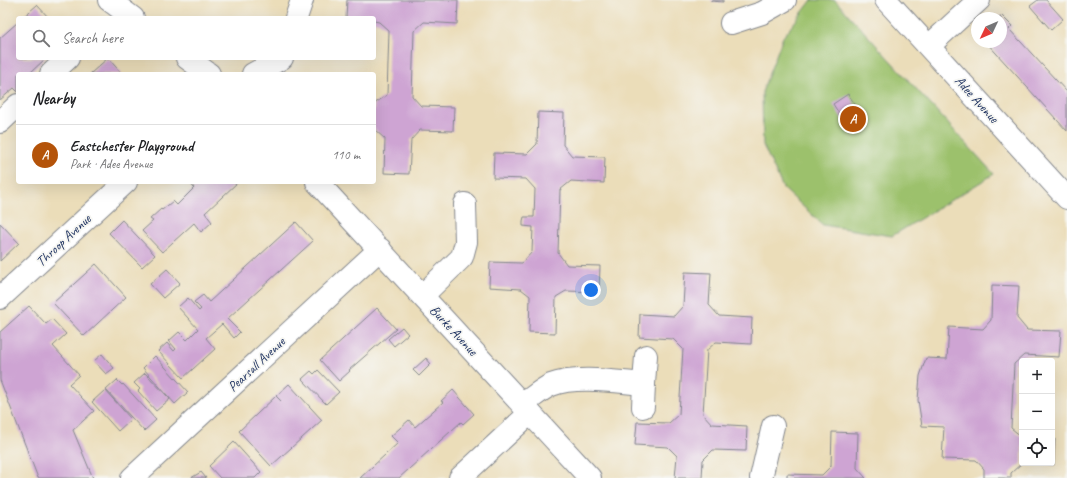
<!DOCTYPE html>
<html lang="en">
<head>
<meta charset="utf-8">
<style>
  body { margin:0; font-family:Caveat,sans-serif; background:#f2f2f2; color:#202124 }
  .controls { position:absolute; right:12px; bottom:12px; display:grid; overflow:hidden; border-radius:4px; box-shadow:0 4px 16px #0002 }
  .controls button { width:36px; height:36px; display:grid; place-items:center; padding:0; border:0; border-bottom:1px solid #e0e0e0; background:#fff; color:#202124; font:20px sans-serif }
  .compass { position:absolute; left:971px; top:12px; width:36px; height:36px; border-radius:50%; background:#fff; box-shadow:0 4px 16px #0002; rotate:226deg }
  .you { position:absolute; left:591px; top:290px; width:14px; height:14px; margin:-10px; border:3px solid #fff; border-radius:50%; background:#1a73e8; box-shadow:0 0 0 6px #1a73e833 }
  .badge { display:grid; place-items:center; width:26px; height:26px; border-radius:50%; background:#b45309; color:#fff; font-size:13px; font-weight:700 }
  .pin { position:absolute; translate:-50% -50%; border:2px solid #fff; box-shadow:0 1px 4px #0006 }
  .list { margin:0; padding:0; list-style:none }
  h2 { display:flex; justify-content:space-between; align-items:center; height:52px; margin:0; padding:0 16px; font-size:17px }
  h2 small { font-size:13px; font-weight:400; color:#757577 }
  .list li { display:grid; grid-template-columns:26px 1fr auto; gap:12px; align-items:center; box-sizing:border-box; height:60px; padding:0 16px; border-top:1px solid #e0e0e0 }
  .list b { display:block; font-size:15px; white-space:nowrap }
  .list p { margin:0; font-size:13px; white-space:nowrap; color:#757577 }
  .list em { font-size:13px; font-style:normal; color:#757577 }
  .icon { flex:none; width:22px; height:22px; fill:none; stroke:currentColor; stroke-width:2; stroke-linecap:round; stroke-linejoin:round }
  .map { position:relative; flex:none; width:1067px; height:478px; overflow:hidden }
  .search { position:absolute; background:#fff; box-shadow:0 4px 16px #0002; left:16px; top:16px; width:360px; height:44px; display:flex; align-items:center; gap:10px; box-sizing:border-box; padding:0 14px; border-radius:4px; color:#757577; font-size:15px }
  .panel { position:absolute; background:#fff; box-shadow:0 4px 16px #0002; left:16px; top:72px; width:360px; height:112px; border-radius:4px }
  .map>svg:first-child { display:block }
  .green { fill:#9cc16c; stroke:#5c7865 }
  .building { fill:#cea4d3 }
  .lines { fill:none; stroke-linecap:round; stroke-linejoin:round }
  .minor-casing { stroke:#83868c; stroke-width:24 }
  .major-casing { stroke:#83868c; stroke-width:24 }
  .minor { stroke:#fff; stroke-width:22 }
  .major { stroke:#fff; stroke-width:22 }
  .labels { text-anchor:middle; stroke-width:3.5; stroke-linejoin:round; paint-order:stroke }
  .street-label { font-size:14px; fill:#1b2f5e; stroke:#f6f6f2 }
</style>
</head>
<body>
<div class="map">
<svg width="1067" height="478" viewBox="0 0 1067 478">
  <rect width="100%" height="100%" fill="#f6f6f2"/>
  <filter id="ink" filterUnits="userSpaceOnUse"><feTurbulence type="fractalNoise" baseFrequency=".025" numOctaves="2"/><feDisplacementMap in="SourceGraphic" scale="8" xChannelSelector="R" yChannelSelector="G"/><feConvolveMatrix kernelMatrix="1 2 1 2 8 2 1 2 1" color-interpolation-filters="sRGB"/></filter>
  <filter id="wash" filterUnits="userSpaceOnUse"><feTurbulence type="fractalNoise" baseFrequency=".012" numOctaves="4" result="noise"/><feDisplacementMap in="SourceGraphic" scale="16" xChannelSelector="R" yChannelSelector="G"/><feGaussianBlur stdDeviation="0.9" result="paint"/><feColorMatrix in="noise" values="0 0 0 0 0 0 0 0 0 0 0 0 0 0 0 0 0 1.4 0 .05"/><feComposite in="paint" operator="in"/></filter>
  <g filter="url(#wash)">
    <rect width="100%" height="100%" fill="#ebddb9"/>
    <polygon class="green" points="812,0 835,0 994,174 892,236 823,225 783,188 763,145 762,92 783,37"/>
    <g id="blocks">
      <g class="building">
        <polygon points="347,0 458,0 457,24 424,22 414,31 412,96 421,106 454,107 453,131 420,130 411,140 409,174 384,173 385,139 374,129 374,104 387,95 389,31 379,22 374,21 374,18 346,18"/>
        <polygon points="711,0 723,0 723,2 711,1"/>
        <polygon points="1038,0 1046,0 1063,19 1051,30 1030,6"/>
        <polygon points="37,5 49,18 22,18"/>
        <polygon points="1001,15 1012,26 1009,29 1067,92 1067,131 986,42 1001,42 1001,18 999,18"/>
        <polygon points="18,22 18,58 46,58 29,74 18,74 18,92 14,88 0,100 0,38"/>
        <polygon points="108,58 122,74 90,74 100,65"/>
        <polygon points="848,94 858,109 843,120 833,104"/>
        <polygon points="538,112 564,113 563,145 572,156 605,157 604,183 571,181 560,190 558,253 567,265 600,266 599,292 566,291 556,297 555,333 529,332 530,296 521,289 489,287 490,262 522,263 532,252 533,227 523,226 523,221 524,217 534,217 535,189 526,179 493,178 494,153 527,154 537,144"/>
        <polygon points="193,182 238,182 205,213 212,222 201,232 194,223 162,252 142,231 153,221 150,219 161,209 162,210 173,201 177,205 194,188 191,184"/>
        <polygon points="122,220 155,255 142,267 109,233"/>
        <polygon points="296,222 313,241 227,319 240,332 234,338 222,324 206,338 215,349 183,378 158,351 167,343 174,351 176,349 169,341 179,332 187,340 198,329 178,307 188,298 199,311 201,309 194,302 203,295 209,302"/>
        <polygon points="0,223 19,243 0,261"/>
        <polygon points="96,264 126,297 84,336 53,303"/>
        <polygon points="167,269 180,283 163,298 150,284"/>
        <polygon points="685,272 711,273 709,305 719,316 752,318 751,344 716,342 707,350 703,414 712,424 747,426 746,451 713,450 703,460 702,478 675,478 677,456 668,447 635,445 637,422 669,423 679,414 683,349 673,339 639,337 640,314 674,316 683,306"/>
        <polygon points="992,285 1019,286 1017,318 1027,330 1061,331 1059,357 1024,355 1014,364 1011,428 1022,437 1022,463 1011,473 1011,478 984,478 984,469 976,460 942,459 944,427 922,426 918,400 920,376 926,358 947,359 949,327 983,329 991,320"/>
        <polygon points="29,306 46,324 52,319 66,334 53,346 79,375 69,384 94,411 73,430 93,478 38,478 0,380 0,332"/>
        <polygon points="377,308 396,329 349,370 350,371 339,381 320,360"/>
        <polygon points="402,327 408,334 394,346 388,339"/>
        <polygon points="102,354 114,368 106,374 94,361"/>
        <polygon points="155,356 188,392 175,404 143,368"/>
        <polygon points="426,358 431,364 419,376 413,370"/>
        <polygon points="318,370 339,392 326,404 302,379 311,371 314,374"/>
        <polygon points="145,373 170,399 156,411 138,391 140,389 134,383"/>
        <polygon points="117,380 122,385 123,384 156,420 144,431 106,390"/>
        <polygon points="289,384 322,420 271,466 239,431 276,396 281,401 276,396"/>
        <polygon points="105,390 131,419 118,431 92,402"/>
        <polygon points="453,390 474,414 463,424 461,422 399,478 360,478 398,443 391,436 409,420 415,427 443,402 441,401"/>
        <polygon points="832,432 858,433 857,468 866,478 787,478 787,474 822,475 831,466"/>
        <polygon points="1052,439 1055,439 1054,465 1040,464 1052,463"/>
        <polygon points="234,442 261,472 255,478 220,478 209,466"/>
        <polygon points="201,472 206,478 191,478"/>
      </g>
    </g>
  </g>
  <g filter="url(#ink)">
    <use href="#blocks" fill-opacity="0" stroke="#83868c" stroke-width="1"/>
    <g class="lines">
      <defs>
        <g id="minor">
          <polyline points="886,0 1067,198"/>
          <polyline points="296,18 302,0"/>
          <polyline points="731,23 762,13 785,0"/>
          <polyline points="929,46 979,0"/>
          <polyline points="51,74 68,58"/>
          <polyline points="253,74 282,58"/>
          <polyline points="0,122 18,105"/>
          <polyline points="423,295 462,257 466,242 465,204"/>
          <polyline points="0,298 126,182"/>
          <path d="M523 404C532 398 542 389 551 385 576 375 618 382 644 384L646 356"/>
          <polyline points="643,407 644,384"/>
          <polyline points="132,478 380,249"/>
          <polyline points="460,478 530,413"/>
          <polyline points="761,478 773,426"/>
        </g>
        <g id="major">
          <polyline points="109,0 133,18"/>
          <polyline points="187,58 209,74"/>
          <polyline points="317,182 590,478"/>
        </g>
      </defs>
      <use href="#minor" class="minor-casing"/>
      <use href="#major" class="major-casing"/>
      <use href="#minor" class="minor"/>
      <use href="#major" class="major"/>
    </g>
  </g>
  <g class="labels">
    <g class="street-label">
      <text transform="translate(977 99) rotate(48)" y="5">Adee Avenue</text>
      <text transform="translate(63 240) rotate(-43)" y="5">Throop Avenue</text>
      <text transform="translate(454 330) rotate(47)" y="5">Burke Avenue</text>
      <text transform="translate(256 364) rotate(-43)" y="5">Pearsall Avenue</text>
    </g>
  </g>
</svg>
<div class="controls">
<button>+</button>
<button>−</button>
<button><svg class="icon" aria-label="locate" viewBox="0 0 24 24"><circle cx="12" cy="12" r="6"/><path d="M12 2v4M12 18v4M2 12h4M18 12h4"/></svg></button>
</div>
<svg class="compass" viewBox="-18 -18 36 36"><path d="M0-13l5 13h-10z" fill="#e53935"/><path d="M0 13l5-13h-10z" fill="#757577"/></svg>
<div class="you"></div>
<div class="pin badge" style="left:853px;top:119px">A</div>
<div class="search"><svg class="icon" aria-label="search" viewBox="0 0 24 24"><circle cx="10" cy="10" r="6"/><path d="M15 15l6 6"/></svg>Search here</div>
<section class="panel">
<h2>Nearby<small></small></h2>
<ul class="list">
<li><span class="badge">A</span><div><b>Eastchester Playground</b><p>Park · Adee Avenue</p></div><em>110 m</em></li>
</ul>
</section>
</div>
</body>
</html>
